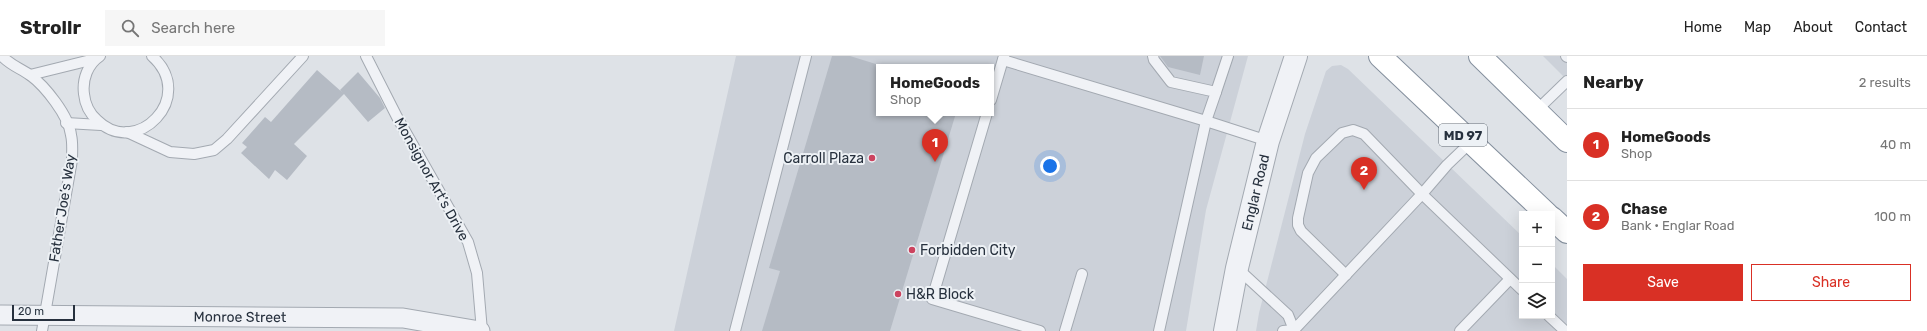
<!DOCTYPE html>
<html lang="en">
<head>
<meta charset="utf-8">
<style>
  body { margin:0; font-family:Rubik,sans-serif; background:#f6f6f6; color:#222 }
  .controls { position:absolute; right:12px; bottom:12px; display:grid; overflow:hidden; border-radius:0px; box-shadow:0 4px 16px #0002 }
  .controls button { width:36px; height:36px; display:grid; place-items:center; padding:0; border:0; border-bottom:1px solid #e0e0e0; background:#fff; color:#222; font:20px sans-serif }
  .scale { position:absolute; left:12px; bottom:10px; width:63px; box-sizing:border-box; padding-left:4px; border:2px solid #27313e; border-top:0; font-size:11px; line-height:14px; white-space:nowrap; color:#27313e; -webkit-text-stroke:3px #edf1f5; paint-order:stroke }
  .you { position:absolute; left:1050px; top:110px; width:14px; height:14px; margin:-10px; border:3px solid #fff; border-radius:50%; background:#1a73e8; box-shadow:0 0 0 6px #1a73e833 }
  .badge { display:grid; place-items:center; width:26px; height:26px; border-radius:50%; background:#d93025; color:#fff; font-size:13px; font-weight:700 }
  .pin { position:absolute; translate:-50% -33px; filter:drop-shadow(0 1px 2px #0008) }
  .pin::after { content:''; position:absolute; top:21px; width:14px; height:12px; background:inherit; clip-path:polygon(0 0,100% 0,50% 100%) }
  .popup { position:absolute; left:876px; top:8px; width:118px; height:52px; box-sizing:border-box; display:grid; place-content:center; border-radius:0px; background:#fff; filter:drop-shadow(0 1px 3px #0005); font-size:13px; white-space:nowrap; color:#767676 }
  .popup b { font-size:15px; color:#222 }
  .popup::after { content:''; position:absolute; left:50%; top:100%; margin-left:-8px; border:8px solid transparent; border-top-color:#fff }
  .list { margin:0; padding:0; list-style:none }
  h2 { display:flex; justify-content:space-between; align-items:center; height:52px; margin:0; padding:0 16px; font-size:17px }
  h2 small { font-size:13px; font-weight:400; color:#767676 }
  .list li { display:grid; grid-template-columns:26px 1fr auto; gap:12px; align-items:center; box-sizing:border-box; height:72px; padding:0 16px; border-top:1px solid #e0e0e0 }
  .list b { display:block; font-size:15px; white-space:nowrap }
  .list p { margin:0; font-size:13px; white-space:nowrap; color:#767676 }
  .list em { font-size:13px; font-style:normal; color:#767676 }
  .actions { display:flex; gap:8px; padding:12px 16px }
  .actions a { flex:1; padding:9px 0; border:1px solid #d93025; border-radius:0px; text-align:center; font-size:14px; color:#d93025 }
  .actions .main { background:#d93025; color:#fff }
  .icon { flex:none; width:22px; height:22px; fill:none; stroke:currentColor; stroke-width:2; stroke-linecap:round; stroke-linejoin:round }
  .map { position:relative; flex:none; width:1567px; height:275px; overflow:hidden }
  header { display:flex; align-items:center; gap:24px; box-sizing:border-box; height:56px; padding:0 20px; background:#fff; border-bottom:1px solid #e0e0e0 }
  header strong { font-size:19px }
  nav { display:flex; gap:22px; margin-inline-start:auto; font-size:14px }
  .search { width:280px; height:36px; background:#f6f6f6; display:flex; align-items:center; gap:10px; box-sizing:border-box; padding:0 14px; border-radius:0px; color:#767676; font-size:15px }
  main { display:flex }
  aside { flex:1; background:#fff }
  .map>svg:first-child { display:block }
  .built { fill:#ccd1d9; fill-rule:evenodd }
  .building { fill:#b5bbc4 }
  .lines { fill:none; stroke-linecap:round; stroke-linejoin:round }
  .service-casing { stroke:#a3a9b1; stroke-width:12 }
  .minor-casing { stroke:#a3a9b1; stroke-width:21 }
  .tertiary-casing { stroke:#a3a9b1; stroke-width:24 }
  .trunk-casing { stroke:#85909e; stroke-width:24 }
  .service { stroke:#f0f2f6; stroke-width:10 }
  .minor { stroke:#f0f2f6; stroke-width:19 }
  .tertiary { stroke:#f0f2f6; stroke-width:22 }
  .trunk { stroke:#fff; stroke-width:22 }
  .poi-dot { fill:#cc435f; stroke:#edf1f5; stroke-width:1.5 }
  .labels { text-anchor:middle; stroke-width:4; stroke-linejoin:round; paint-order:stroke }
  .shield { fill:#edf1f5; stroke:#626b75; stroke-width:1 }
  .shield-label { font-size:13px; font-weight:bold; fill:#27313e }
  .poi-label { font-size:14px; fill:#27313e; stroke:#edf1f5; text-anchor:start }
  .street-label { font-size:14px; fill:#27313e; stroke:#edf1f5 }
</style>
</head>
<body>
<header>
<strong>Strollr</strong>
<div class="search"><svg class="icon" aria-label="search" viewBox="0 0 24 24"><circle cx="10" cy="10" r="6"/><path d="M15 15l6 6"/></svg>Search here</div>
<nav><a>Home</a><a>Map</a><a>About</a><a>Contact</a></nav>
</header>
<main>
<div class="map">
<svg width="1567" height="275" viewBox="0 0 1567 275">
  <rect width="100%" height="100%" fill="#dee2e7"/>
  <g class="built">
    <path d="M736 0H1248L1206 154 1186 275H674ZM879 11H991V57H879Z"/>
    <polygon points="1543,0 1567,0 1567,24"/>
    <polygon points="1341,9 1348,13 1522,180 1522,260 1552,260 1552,208 1567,223 1567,275 1256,275 1259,257 1305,78 1326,15 1332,10"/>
  </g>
  <g class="building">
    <polygon points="832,0 850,0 879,9 879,57 956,57 890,275 762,275 780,215 769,212"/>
    <polygon points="1160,0 1204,0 1200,19 1168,11"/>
    <polygon points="317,14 343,37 340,34 358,16 380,42 385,52 368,66 344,38 294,88 307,100 287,124 275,114 269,123 241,97 247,91 242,87 265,61 271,66"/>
  </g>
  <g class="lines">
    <defs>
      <g id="service">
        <path d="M2 0C10 9 20 12 30 19 45 30 69 60 71 79 73 87 72 96 72 104L42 275"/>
        <path d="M100 0C88 8 82 23 84 38 85 48 89 57 97 64 136 103 198 41 152 0"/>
        <polyline points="366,0 397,61 468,186 477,217 482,275"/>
        <polyline points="1566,0 1567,1"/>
        <polyline points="1003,4 1206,65 1216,36 1171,26 1154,4 1153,0"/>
        <polyline points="30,19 95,3"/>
        <polyline points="1216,36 1228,0"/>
        <polyline points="991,44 1004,0"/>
        <polyline points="1536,55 1567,25"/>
        <polyline points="987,57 932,243 1040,275"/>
        <polyline points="66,67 101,69"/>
        <polyline points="127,76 170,96 194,98 214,94 227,83 303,0"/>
        <polyline points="1237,212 1288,259 1294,274"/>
        <polyline points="1346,219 1301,175 1298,169 1298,162 1308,117 1316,102 1342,77 1353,74 1364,78 1422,138 1522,234"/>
        <polyline points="1549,260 1565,275"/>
        <polyline points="735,275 806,0"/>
        <polyline points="1065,275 1082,218"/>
        <polyline points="1159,275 1206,65 1268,85"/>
        <polyline points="1283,275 1294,274"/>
        <polyline points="1293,275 1422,138 1447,109 1471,86"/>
        <polyline points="1460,275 1510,223"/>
      </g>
      <g id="minor">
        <path id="s1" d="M0 259 403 262 480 275"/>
      </g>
      <g id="tertiary">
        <path id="s2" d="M1225 275 1237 212 1268 85 1296 0"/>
      </g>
      <g id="trunk">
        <polyline points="1380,0 1547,158"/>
        <polyline points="1480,0 1567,85"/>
        <polyline points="1552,162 1567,176"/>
      </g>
    </defs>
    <use href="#service" class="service-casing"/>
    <use href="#minor" class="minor-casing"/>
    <use href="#tertiary" class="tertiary-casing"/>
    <use href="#trunk" class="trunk-casing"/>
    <use href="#service" class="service"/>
    <use href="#minor" class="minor"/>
    <use href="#tertiary" class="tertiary"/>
    <use href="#trunk" class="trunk"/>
  </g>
  <g class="poi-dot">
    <circle cx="872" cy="102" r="4"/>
    <circle cx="912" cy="194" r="4"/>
    <circle cx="898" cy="238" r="4"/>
  </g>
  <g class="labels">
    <rect class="shield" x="1439" y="68" width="48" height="22" rx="3"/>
    <g class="shield-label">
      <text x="1463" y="84">MD 97</text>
    </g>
    <g class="poi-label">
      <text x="864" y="107" text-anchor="end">Carroll Plaza</text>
      <text x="920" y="199">Forbidden City</text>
      <text x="906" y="243">H&amp;R Block</text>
    </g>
    <g class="street-label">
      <text transform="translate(432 123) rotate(61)" y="5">Monsignor Art’s Drive</text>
      <text dy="5" stroke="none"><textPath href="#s2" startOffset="142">Englar Road</textPath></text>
      <text transform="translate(62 152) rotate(-81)" y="5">Father Joe’s Way</text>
      <text dy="5" stroke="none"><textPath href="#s1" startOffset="240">Monroe Street</textPath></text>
    </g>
  </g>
</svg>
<div class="controls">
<button>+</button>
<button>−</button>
<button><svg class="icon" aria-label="layers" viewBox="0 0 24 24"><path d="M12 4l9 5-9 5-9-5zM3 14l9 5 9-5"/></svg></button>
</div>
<div class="scale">20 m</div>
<div class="you"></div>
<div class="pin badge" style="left:935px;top:106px">1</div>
<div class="popup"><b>HomeGoods</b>Shop</div>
<div class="pin badge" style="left:1364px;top:134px">2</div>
</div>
<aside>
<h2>Nearby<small>2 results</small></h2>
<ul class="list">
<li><span class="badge">1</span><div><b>HomeGoods</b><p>Shop</p></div><em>40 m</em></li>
<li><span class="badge">2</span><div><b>Chase</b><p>Bank · Englar Road</p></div><em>100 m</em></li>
</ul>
<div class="actions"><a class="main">Save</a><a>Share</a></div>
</aside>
</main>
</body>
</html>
